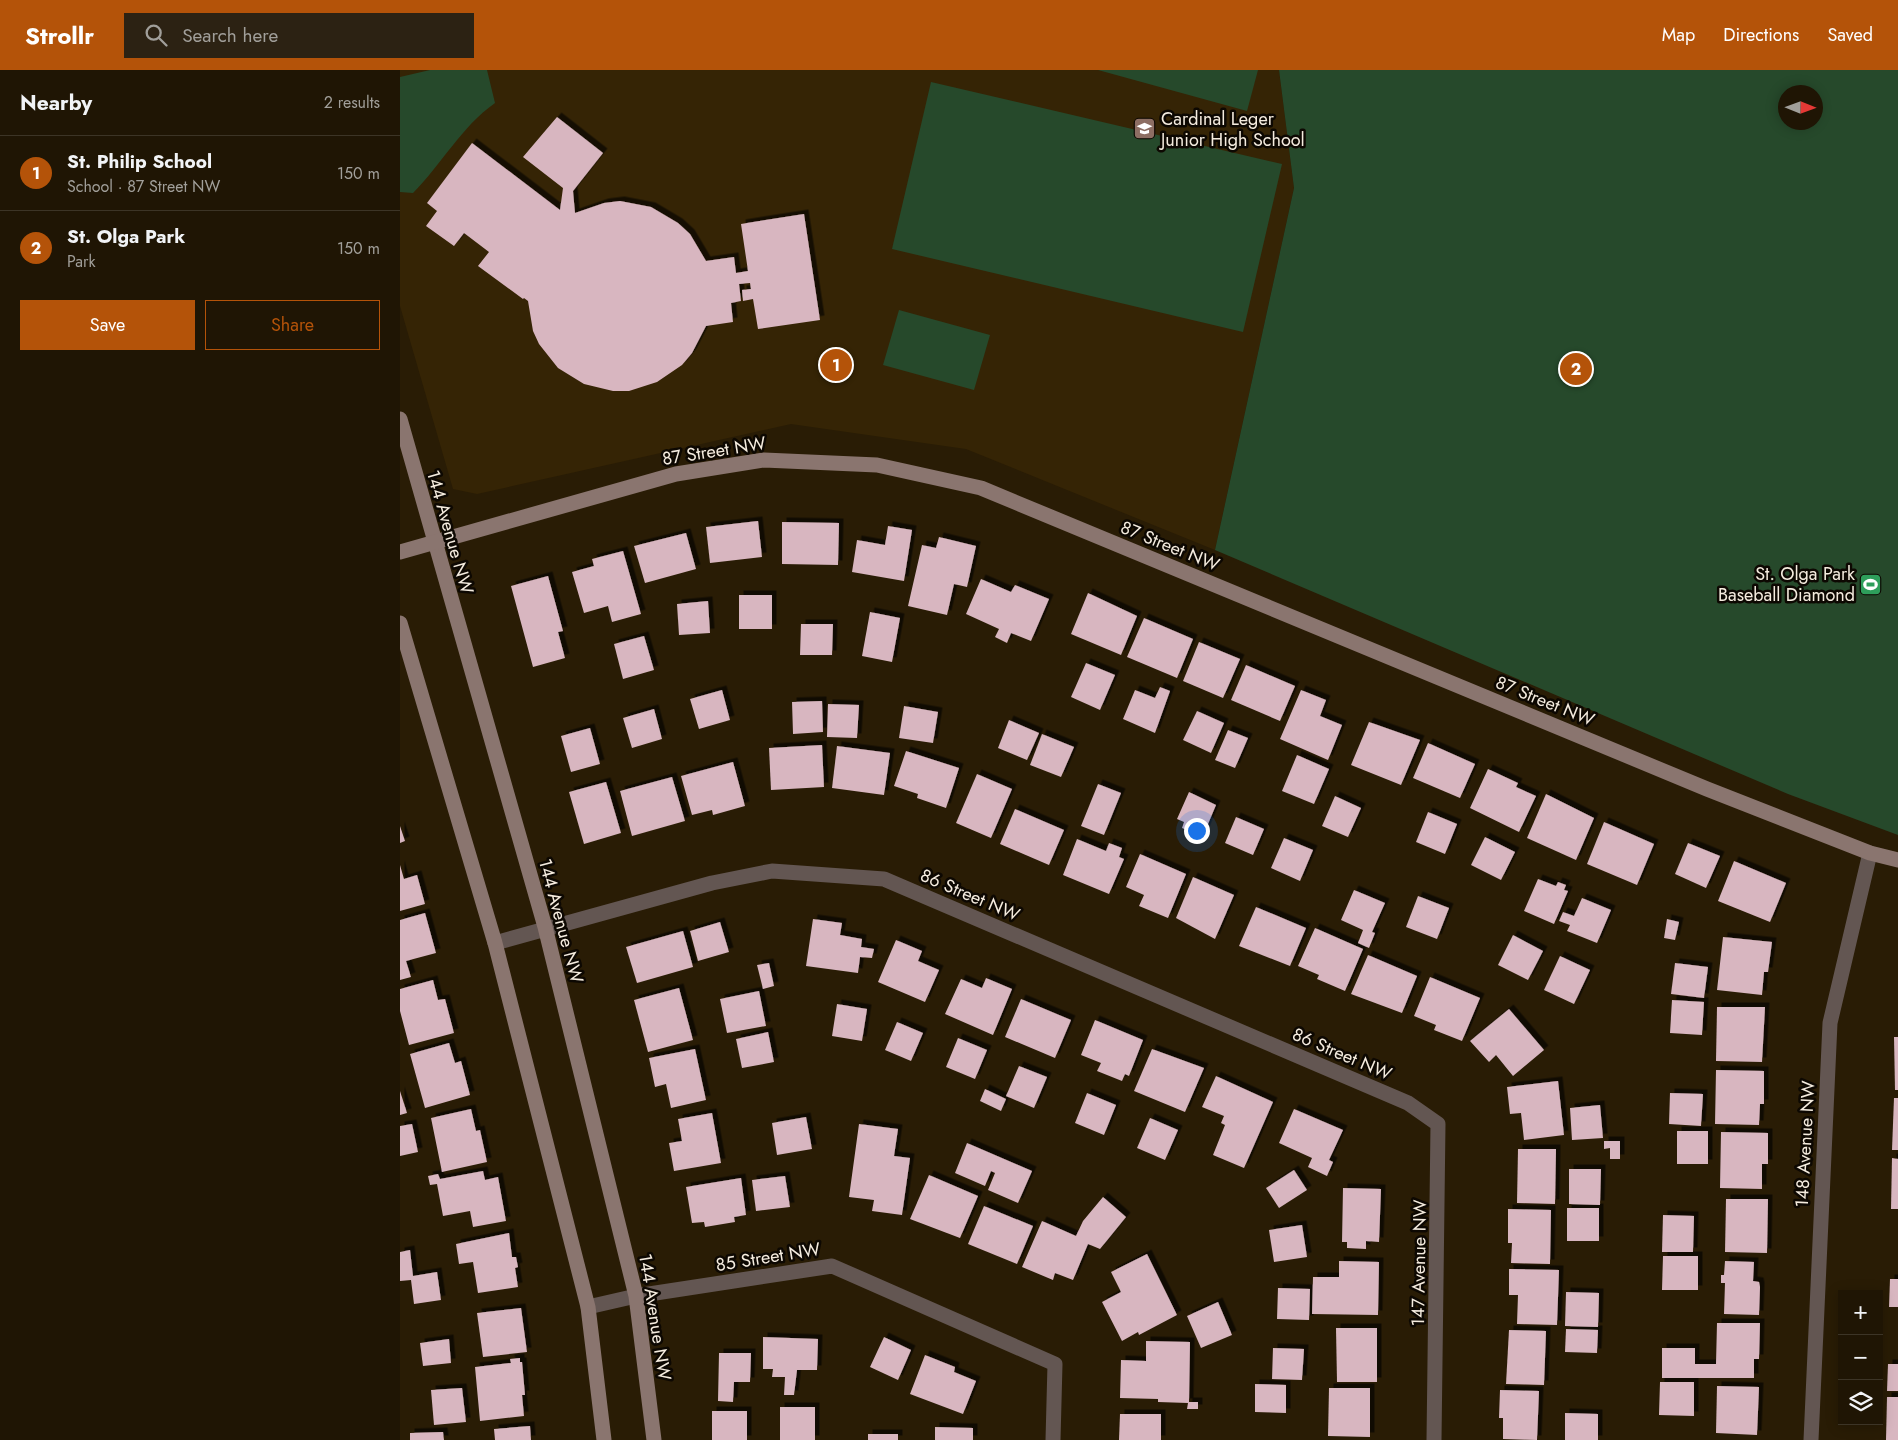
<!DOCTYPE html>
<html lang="en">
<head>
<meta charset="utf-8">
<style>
  body { margin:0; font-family:Jost,sans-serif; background:#2c2213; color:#f1f3f6 }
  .controls { position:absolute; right:15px; bottom:15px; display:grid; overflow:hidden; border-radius:0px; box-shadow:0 2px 12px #0003 }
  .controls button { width:45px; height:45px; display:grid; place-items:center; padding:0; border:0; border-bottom:1px solid #3c3426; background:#1f1504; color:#f1f3f6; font:25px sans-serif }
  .compass { position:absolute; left:1378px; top:15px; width:45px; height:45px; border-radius:50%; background:#1f1504; box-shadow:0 2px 12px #0003; rotate:91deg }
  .you { position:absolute; left:796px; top:760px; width:18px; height:18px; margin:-12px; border:4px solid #fff; border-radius:50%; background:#1a73e8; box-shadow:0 0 0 8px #1a73e833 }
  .badge { display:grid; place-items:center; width:32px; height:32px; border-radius:50%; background:#b45309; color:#fff; font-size:16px; font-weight:700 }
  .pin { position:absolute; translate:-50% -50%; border:2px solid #fff; box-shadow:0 1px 5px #0006 }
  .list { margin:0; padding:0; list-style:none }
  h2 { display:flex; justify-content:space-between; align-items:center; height:65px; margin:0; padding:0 20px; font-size:21px }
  h2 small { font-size:16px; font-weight:400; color:#a19f9a }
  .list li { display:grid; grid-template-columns:32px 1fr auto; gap:15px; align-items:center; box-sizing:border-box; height:75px; padding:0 20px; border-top:1px solid #3c3426 }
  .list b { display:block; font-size:19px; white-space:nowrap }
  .list p { margin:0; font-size:16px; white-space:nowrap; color:#a19f9a }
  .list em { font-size:16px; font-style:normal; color:#a19f9a }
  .actions { display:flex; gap:10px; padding:15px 20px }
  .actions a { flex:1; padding:11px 0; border:1px solid #b45309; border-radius:0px; text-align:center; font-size:18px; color:#b45309 }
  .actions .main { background:#b45309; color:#fff }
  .icon { flex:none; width:28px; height:28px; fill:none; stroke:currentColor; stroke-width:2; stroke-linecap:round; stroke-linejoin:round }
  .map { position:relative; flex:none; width:1498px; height:1370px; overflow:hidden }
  header { display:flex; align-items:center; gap:30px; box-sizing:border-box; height:70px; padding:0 25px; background:#b45309; color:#fff }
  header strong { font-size:24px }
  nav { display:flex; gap:28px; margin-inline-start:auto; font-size:18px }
  .search { width:350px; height:45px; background:#2c2213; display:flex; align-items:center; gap:12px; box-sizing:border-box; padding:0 18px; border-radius:0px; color:#a19f9a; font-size:19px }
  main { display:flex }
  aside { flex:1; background:#1f1504 }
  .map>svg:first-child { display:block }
  .built { fill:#352405 }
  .green { fill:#26492b; fill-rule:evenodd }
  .building { fill:#d8b6c0; filter:url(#shadow) }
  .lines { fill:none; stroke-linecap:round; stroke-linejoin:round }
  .street { stroke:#635652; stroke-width:15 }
  .secondary { stroke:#8a756f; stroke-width:15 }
  .labels { text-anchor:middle; stroke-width:5; stroke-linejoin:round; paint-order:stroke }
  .poi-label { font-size:18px; fill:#f5ecdf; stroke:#0d0802; text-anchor:start }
  .street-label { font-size:18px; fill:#f5ecdf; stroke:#0d0802 }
</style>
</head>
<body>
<header>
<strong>Strollr</strong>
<div class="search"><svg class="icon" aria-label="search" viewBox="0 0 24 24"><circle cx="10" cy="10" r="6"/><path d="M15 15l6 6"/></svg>Search here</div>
<nav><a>Map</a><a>Directions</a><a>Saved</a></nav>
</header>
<main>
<aside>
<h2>Nearby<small>2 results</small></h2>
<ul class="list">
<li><span class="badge">1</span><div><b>St. Philip School</b><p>School · 87 Street NW</p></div><em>150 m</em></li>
<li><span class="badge">2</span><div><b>St. Olga Park</b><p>Park</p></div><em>150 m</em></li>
</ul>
<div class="actions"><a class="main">Save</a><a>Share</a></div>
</aside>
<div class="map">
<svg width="1498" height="1370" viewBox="0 0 1498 1370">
  <defs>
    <filter id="shadow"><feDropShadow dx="4.5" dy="-4.5" stdDeviation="0" flood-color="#0009"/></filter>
  </defs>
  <rect width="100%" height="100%" fill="#291c05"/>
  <polygon class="built" points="0,0 879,0 894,118 815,480 566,379 391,354 77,424 53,419 0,236"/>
  <g class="green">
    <path d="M30 0H87L95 33C61 57 42 94 13 123L0 122V7Z"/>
    <polygon points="698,0 858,0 847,41"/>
    <path d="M879 0H1498V765L1388 724 815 480 894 118ZM1386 22H1416V52H1386Z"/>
    <polygon points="531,12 882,94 843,262 492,179"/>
    <polygon points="499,240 590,265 574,320 483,295"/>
  </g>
  <g class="building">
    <polygon points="157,47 203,83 173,121 175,143 204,133 220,131 251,137 278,153 290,164 306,191 334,187 336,203 348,201 341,154 404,144 420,250 358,259 353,229 343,231 342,220 351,219 350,213 339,214 341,231 331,233 333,252 306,256 292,283 282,295 257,312 229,321 213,321 184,314 158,298 139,274 133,261 128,231 124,228 123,229 78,196 89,182 64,163 54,176 26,156 37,141 27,133 72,73 160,140 163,118 123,87"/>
    <polygon points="358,451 362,487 310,493 306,457"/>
    <polygon points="382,452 439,453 438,495 382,494"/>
    <polygon points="488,456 512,460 504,511 452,502 457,470 485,475"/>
    <polygon points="286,463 296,499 245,513 234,476"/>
    <polygon points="539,467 576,476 567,517 554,514 547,545 508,536 522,475 536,478"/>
    <polygon points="223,481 241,544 212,552 208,536 184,543 172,502 194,496 192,489"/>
    <polygon points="148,506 163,561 158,562 165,588 133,597 111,516"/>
    <polygon points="581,509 611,522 615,515 649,529 631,571 611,563 607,573 595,567 599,559 566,544"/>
    <polygon points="688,523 737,546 721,585 671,564"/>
    <rect x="339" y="525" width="33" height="34"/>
    <polygon points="308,531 310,563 279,565 277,534"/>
    <polygon points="470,542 500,548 492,592 462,586"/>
    <polygon points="744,548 793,569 777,608 727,587"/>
    <polygon points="401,554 433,554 432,585 400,585"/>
    <polygon points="244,566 254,600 223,609 214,574"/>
    <polygon points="799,572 840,589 823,628 783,611"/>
    <polygon points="686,593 715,605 700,640 671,627"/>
    <polygon points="846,595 895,616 880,651 831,630"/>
    <polygon points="760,617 770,621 755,663 723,649 735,620 755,628"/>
    <polygon points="322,620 330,650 299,659 290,629"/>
    <polygon points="901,620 926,630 920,646 942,655 928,690 880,669"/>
    <polygon points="422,631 423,662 393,664 392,632"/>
    <polygon points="428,634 459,635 457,668 427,667"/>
    <polygon points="504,636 538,642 533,673 499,668"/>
    <polygon points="254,639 262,669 232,678 223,648"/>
    <polygon points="797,641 824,653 811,683 783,670"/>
    <polygon points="609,650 639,663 627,690 598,678"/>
    <polygon points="969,652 1020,670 1001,715 951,695"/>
    <polygon points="190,658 200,694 171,702 161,666"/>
    <polygon points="828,660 848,668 835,698 815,690"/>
    <polygon points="642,664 674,677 661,707 630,695"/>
    <polygon points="1028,673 1075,694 1060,728 1013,708"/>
    <polygon points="422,675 424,717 371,720 369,678"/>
    <polygon points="437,676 490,683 484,725 432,718"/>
    <polygon points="506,681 559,698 546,738 517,728 518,724 494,716"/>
    <polygon points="897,685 929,699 914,734 882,721"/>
    <polygon points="333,692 345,736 313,745 312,740 292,745 281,706"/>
    <polygon points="1088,699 1118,713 1116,717 1136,726 1119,762 1070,738"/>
    <polygon points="577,704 612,719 591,768 556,753"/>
    <polygon points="272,707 285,751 232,766 220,721"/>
    <polygon points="206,712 221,763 184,774 169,722"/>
    <polygon points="698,714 721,723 704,765 681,756"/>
    <polygon points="789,722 816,735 805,761 797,757 794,763 782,758 784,752 777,749"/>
    <polygon points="1146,724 1194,748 1176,790 1127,768"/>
    <polygon points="935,726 961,738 948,767 922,756"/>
    <polygon points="615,739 664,760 649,795 600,774"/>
    <polygon points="1028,742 1057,754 1045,784 1016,772"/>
    <polygon points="836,747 864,759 853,785 825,773"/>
    <polygon points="1204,752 1254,774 1237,815 1187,794"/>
    <polygon points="0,756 5,771 0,773"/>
    <polygon points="1085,767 1115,782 1101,810 1071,795"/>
    <polygon points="884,768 913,780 900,811 871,798"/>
    <polygon points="677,769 706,781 709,773 722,778 719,787 724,789 709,824 663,805"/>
    <polygon points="1288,773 1320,786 1306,818 1275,804"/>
    <polygon points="740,784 786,804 768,848 739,836 744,825 726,817"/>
    <polygon points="1334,791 1386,813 1370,852 1318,831"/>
    <polygon points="0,795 4,809 17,805 25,834 0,841"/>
    <polygon points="793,807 834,825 815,869 776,848"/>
    <polygon points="1138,809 1156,816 1158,812 1166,815 1164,820 1168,821 1154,854 1124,841"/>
    <polygon points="954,820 985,833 972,862 975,863 969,878 958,873 963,860 941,850"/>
    <polygon points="1018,826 1049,838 1037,869 1006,857"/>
    <polygon points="1182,828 1211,840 1197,873 1167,861 1170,855 1159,851 1163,842 1174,846"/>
    <polygon points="856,837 906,858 890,896 839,876"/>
    <polygon points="25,843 36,883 6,891 11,907 0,910 0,850"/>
    <polygon points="413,849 442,853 440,865 462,869 461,877 474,879 472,888 460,887 458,903 406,896"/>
    <polygon points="1267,849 1279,852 1275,870 1264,868"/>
    <polygon points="320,852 329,882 298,891 290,861"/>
    <polygon points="915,858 963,879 945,921 917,909 919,905 898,896"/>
    <polygon points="283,861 293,897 237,913 226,877"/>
    <polygon points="1113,865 1143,881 1128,910 1098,895"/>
    <polygon points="1323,867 1372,872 1368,902 1364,902 1362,925 1317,920"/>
    <polygon points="496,870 522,881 518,891 539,900 525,932 478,912"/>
    <polygon points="968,885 1017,906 1002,943 951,924"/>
    <polygon points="1160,886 1190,900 1174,934 1144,920"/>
    <polygon points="369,893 374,916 363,919 357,895"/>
    <polygon points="1275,893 1308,897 1304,928 1271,924"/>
    <polygon points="1030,907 1080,928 1062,971 1034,960 1036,955 1014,946"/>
    <polygon points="586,908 612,919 593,965 545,944 561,909 582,918"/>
    <polygon points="33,910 38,930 45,929 54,963 9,975 0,941 0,919"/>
    <polygon points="279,918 293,970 248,982 234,930"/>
    <polygon points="359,921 366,956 327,963 320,929"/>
    <polygon points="621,929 671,950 655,988 605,967"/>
    <polygon points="1272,930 1304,932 1302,965 1270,963"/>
    <polygon points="437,934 467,939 462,971 432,966"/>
    <polygon points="1317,937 1365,937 1362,992 1316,991"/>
    <polygon points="1109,939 1144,980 1113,1006 1096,985 1089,992 1070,971"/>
    <polygon points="695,950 743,970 729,1006 725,1004 722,1011 697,1001 701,993 681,985"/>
    <polygon points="497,952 523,963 511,991 485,980"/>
    <polygon points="368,962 374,992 342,998 336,969"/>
    <polygon points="1494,967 1498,967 1498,1020 1495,1020"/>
    <polygon points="558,968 587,980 575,1009 546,997"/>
    <polygon points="49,973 55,993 61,991 70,1025 25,1038 10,984"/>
    <polygon points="295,979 306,1030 271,1038 266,1014 255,1017 249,988"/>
    <polygon points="752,979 804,998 785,1042 734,1021"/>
    <polygon points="619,996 647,1007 634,1038 606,1026"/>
    <polygon points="1316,1000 1364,1001 1364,1034 1360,1034 1359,1055 1315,1054"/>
    <polygon points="816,1006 873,1032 844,1098 813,1085 825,1055 821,1053 824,1046 802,1037"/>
    <polygon points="1158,1011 1164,1065 1124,1070 1121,1043 1110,1044 1107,1017"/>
    <polygon points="585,1019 606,1029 601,1041 580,1031"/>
    <polygon points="0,1021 7,1043 0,1045"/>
    <polygon points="687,1023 716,1035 704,1065 675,1053"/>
    <polygon points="1270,1023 1303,1024 1301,1056 1269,1054"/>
    <polygon points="1494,1028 1498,1028 1498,1080 1492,1080"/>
    <polygon points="1200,1035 1203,1068 1172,1070 1170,1038"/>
    <polygon points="71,1039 76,1061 80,1060 87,1092 42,1102 31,1048"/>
    <polygon points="894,1039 943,1060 929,1090 933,1092 927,1106 908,1097 912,1088 879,1073"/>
    <polygon points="312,1043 321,1093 274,1101 269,1073 282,1071 278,1049"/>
    <polygon points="406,1047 412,1079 377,1085 372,1053"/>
    <polygon points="750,1048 778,1060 765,1090 737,1078"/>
    <polygon points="12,1054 18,1082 0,1086 0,1056"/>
    <polygon points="459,1054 498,1059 494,1086 510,1088 502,1145 472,1141 474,1130 449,1127"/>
    <rect x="1277" y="1061" width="31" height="33"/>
    <polygon points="1321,1062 1368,1063 1368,1094 1362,1094 1362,1119 1320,1118"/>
    <polygon points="1204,1071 1220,1071 1220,1089 1210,1089 1210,1078 1204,1079"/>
    <polygon points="567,1073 632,1101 618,1133 588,1120 595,1103 591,1101 585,1116 555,1103"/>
    <polygon points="1118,1079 1156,1079 1155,1134 1117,1133"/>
    <polygon points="1492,1088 1498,1089 1498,1139 1491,1139"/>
    <polygon points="1169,1099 1201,1099 1200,1135 1169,1134"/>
    <polygon points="894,1100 907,1120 879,1138 866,1118"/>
    <polygon points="83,1101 85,1110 98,1107 106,1151 73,1157 70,1141 43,1146 37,1114 30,1115 28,1106 38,1104 40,1109"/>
    <polygon points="529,1105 578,1126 560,1168 510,1149"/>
    <polygon points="385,1106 390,1137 356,1141 352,1110"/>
    <polygon points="341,1108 346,1145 334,1147 335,1152 305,1157 304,1152 292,1153 286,1117"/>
    <polygon points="943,1118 981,1119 979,1172 966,1171 966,1179 947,1178 947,1172 942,1172"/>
    <polygon points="703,1127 726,1147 700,1179 688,1174 673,1210 655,1203 653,1210 622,1197 642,1151 676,1166 683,1151"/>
    <polygon points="1326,1129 1368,1129 1367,1183 1325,1182"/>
    <polygon points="584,1136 633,1156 617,1194 568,1174"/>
    <rect x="1167" y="1138" width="32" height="33"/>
    <polygon points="1108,1139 1151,1140 1150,1194 1111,1193 1112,1173 1108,1173"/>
    <polygon points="1263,1145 1294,1146 1293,1182 1262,1182"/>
    <polygon points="902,1155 907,1187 874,1192 869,1160"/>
    <polygon points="109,1163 112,1187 116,1187 118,1197 115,1198 118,1217 78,1223 73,1192 59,1194 56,1174"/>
    <polygon points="10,1180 13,1206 37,1202 41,1230 14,1234 11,1210 0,1211 0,1182"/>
    <polygon points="747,1184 777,1245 739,1265 738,1262 722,1271 702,1232 721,1222 711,1202"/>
    <polygon points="1263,1186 1298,1186 1298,1220 1262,1220"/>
    <polygon points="939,1191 979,1192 978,1245 912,1244 913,1207 939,1207"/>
    <polygon points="1325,1191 1354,1192 1353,1211 1359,1212 1360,1217 1359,1245 1324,1244 1325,1213 1321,1213 1321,1205 1324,1205"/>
    <polygon points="1109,1199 1159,1200 1157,1255 1117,1254 1118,1225 1109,1225"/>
    <polygon points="1490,1209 1498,1209 1498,1237 1489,1237"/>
    <polygon points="878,1218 910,1219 909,1250 877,1249"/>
    <polygon points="1166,1222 1199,1223 1198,1257 1165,1256"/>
    <polygon points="818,1232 832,1265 801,1278 787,1246"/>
    <polygon points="121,1238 127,1282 83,1287 77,1243"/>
    <polygon points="1317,1253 1360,1253 1359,1289 1354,1289 1354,1308 1262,1308 1262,1278 1295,1278 1295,1294 1316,1294"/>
    <polygon points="936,1258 977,1258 977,1312 937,1312"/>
    <polygon points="1166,1259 1198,1260 1197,1283 1165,1282"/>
    <polygon points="1109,1260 1146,1261 1144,1315 1106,1314"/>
    <polygon points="363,1267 418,1269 417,1300 397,1300 394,1325 384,1325 385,1307 372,1307 373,1299 363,1299"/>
    <polygon points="484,1267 511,1280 498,1310 470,1297"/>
    <polygon points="49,1269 51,1293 23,1296 20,1273"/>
    <polygon points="746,1271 790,1272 789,1332 798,1332 798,1339 787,1339 788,1333 758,1332 758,1329 720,1328 721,1290 746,1291"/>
    <polygon points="873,1278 904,1279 902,1310 872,1309"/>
    <polygon points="319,1283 351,1283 350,1312 334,1312 333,1332 318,1331"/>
    <polygon points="525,1285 555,1297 554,1302 576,1311 563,1344 510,1324"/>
    <polygon points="120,1288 120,1292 122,1292 125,1325 122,1325 124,1346 80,1351 75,1297 111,1293 110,1289"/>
    <polygon points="1488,1294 1498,1294 1498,1321 1487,1321"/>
    <polygon points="1260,1312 1294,1312 1294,1346 1259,1345"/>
    <polygon points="855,1314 886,1315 886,1343 855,1342"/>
    <polygon points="1317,1316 1359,1317 1357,1365 1316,1363"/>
    <polygon points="62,1318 66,1352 34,1355 31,1320"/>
    <polygon points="929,1318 970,1318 970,1367 928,1366"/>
    <polygon points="1100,1320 1139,1321 1137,1370 1103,1369 1103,1348 1099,1348"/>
    <polygon points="1487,1327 1498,1327 1498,1370 1486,1370"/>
    <rect x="380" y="1337" width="35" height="33"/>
    <rect x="312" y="1341" width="35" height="29"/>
    <polygon points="1165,1343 1198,1344 1198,1370 1165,1370"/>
    <polygon points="720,1344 761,1344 761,1370 719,1370"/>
    <polygon points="130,1356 131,1370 95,1370 94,1359"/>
    <polygon points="535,1357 573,1358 573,1370 535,1370"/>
    <polygon points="43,1362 44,1370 10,1370 10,1363"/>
    <rect x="468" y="1364" width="30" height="6"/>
  </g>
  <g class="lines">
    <g class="street">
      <polyline points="95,873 312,813 372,801 484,809 1008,1033 1038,1054 1034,1370"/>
      <polyline points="188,1237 236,1226 432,1196 655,1294 653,1370"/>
      <polyline points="1411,1370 1430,953 1470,783"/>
    </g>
    <g class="secondary">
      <polyline points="0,349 145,857 236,1226 254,1370"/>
      <polyline points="0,482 276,404 364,390 477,395 581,418 1307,719 1470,783 1498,790"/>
      <polyline points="0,553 95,873 188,1237 204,1370"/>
    </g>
  </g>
  <defs>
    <symbol id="school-square" viewBox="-11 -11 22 22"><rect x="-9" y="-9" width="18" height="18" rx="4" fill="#8d6e63" stroke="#0d0802"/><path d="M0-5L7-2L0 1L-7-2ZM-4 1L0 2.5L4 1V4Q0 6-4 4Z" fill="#fff"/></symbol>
    <symbol id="stadium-square" viewBox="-11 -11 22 22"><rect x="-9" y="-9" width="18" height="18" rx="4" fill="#2e9e5b" stroke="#0d0802"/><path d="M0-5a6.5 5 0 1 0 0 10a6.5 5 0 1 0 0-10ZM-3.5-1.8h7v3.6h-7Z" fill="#fff"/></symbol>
  </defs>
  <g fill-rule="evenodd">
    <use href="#school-square" x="732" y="46" width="25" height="25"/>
    <use href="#stadium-square" x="1458" y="502" width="25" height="25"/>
  </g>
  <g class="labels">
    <g class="poi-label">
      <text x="761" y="55">Cardinal Leger<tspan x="761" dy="21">Junior High School</tspan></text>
      <text x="1455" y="510" text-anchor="end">St. Olga Park<tspan x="1455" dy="21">Baseball Diamond</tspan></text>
    </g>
    <g class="street-label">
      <text transform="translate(314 381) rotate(-9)" y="6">87 Street NW</text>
      <text transform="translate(50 462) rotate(74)" y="6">144 Avenue NW</text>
      <text transform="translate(770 476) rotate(22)" y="6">87 Street NW</text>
      <text transform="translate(1145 631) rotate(22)" y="6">87 Street NW</text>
      <text transform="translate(570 825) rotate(23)" y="6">86 Street NW</text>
      <text transform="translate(161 851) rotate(75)" y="6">144 Avenue NW</text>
      <text transform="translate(942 984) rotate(23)" y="6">86 Street NW</text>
      <text transform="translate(1405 1074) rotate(-87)" y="6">148 Avenue NW</text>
      <text transform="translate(368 1187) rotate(-9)" y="6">85 Street NW</text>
      <text transform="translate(1019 1193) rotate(-89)" y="6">147 Avenue NW</text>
      <text transform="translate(255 1247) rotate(81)" y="6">144 Avenue NW</text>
    </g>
  </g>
</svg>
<div class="controls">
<button>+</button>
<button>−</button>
<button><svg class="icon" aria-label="layers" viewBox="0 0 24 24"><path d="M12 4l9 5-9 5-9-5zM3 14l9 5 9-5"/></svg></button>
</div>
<svg class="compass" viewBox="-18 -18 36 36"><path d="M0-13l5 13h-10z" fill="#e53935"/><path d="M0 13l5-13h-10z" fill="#a19f9a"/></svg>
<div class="you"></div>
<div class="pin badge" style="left:436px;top:295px">1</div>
<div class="pin badge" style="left:1176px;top:299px">2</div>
</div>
</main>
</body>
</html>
